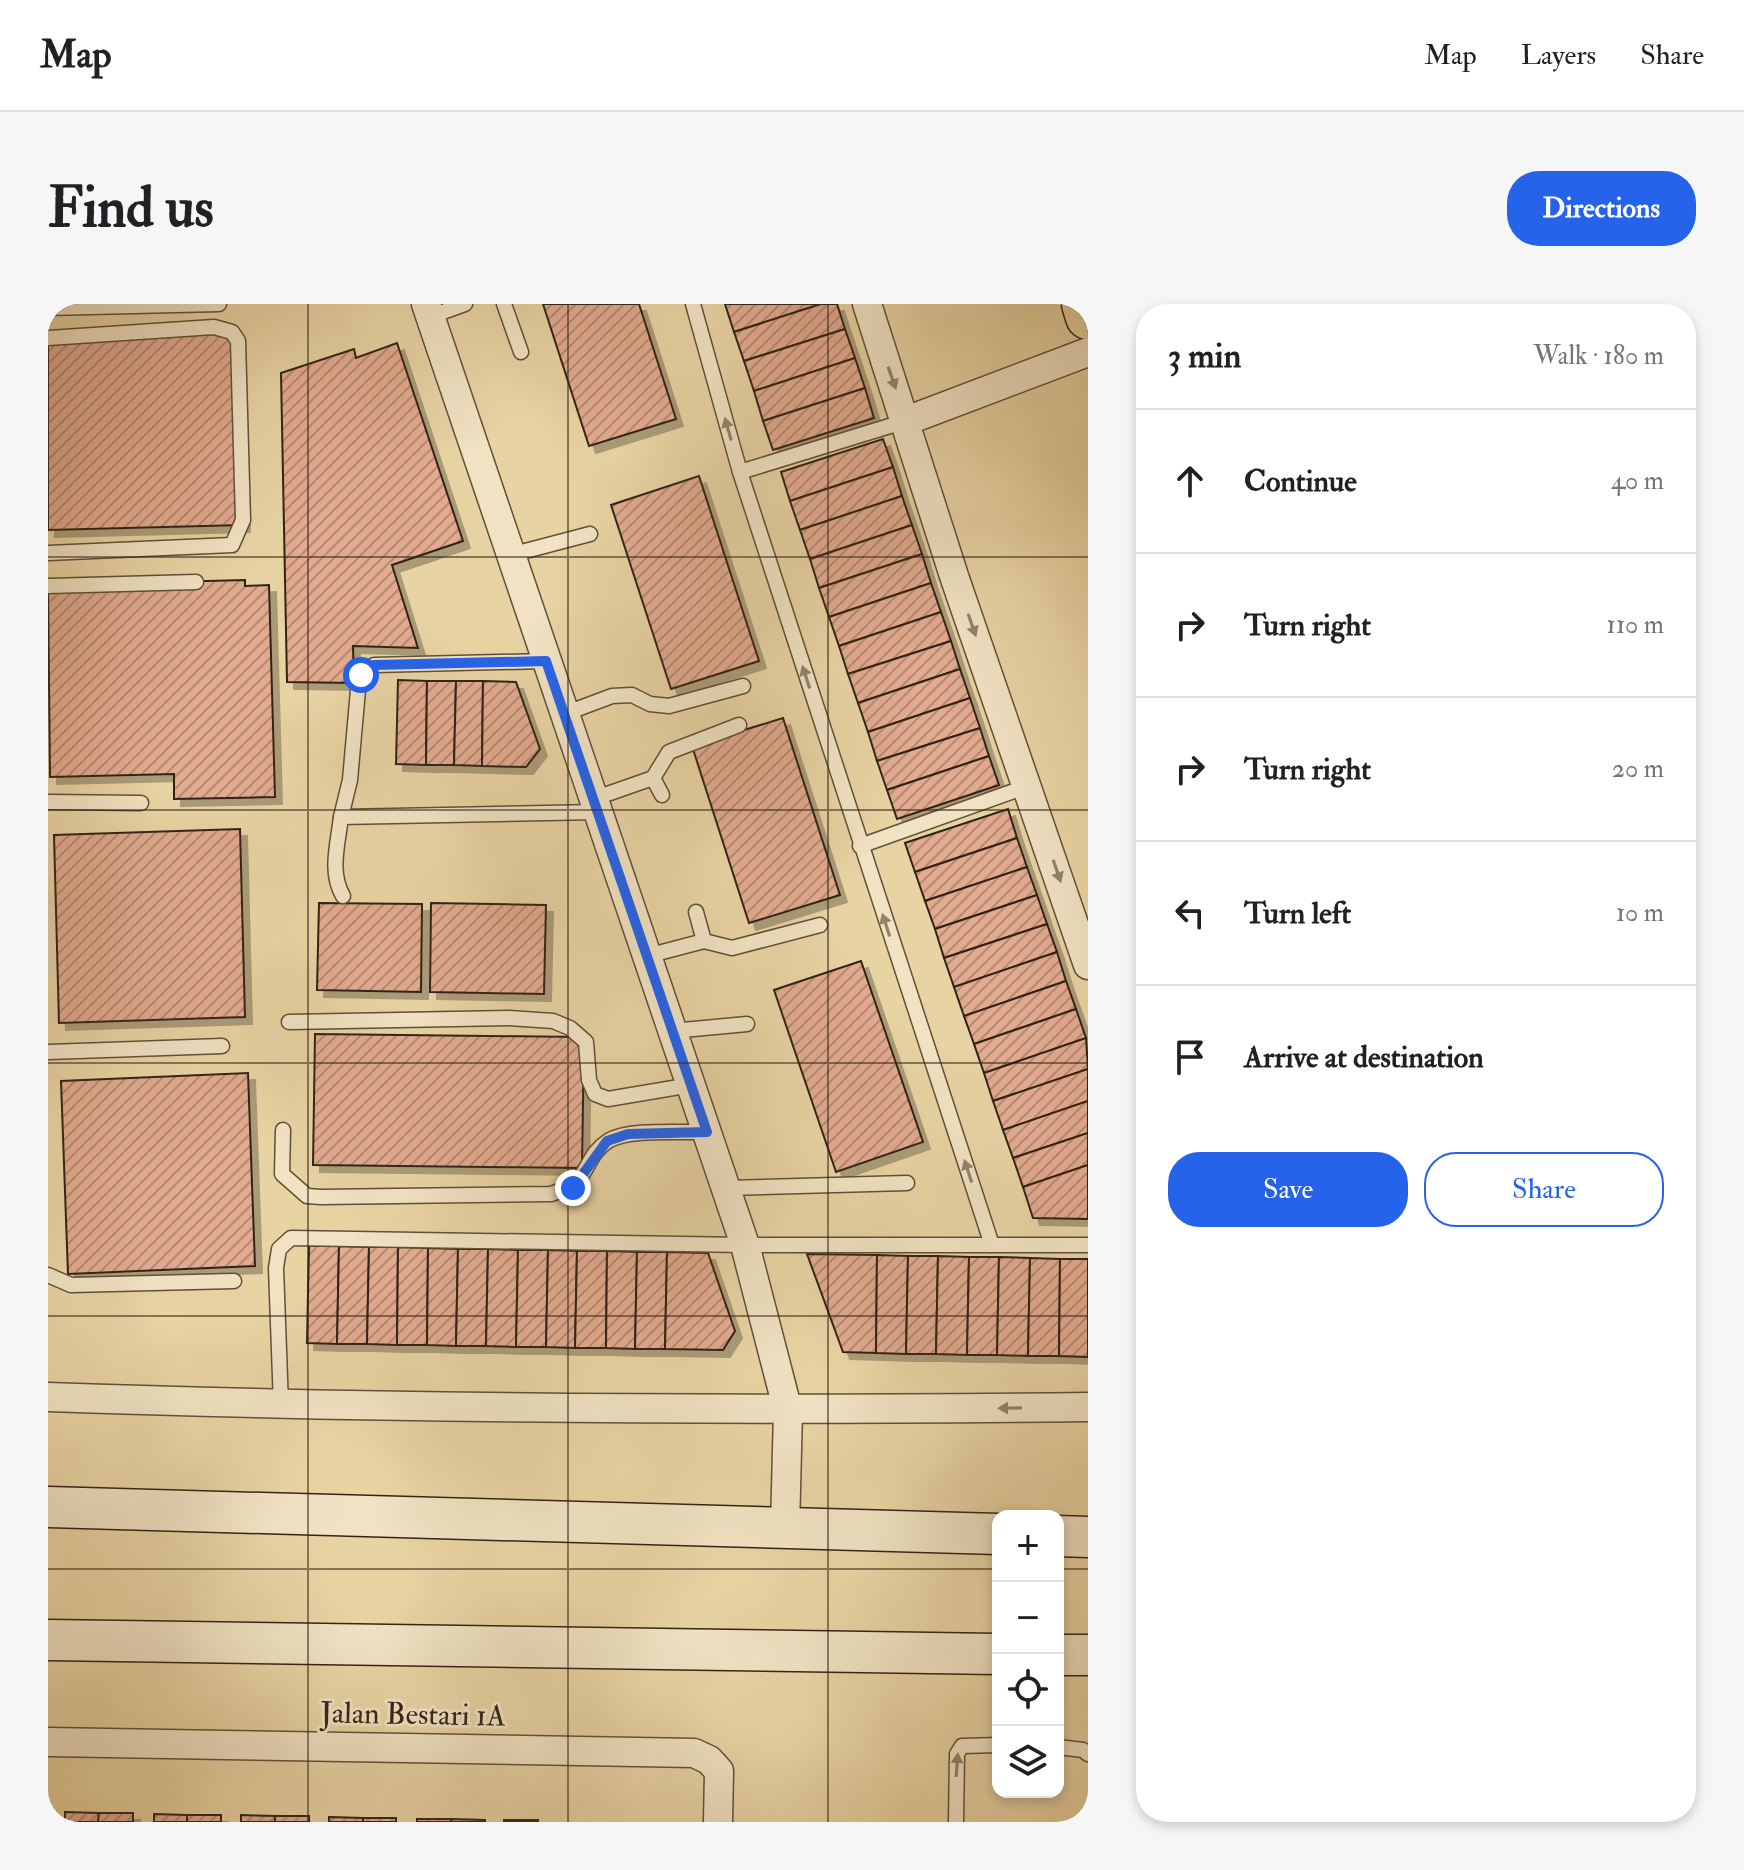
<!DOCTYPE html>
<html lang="en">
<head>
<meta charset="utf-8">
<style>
  body { margin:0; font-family:"IM FELL Double Pica",serif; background:#f6f6f6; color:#202124 }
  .controls { position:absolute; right:24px; bottom:24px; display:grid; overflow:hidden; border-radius:16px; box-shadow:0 4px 12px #0003 }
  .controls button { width:72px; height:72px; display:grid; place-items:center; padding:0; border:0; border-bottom:2px solid #e0e0e0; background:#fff; color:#202124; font:40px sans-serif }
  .stop { position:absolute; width:24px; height:24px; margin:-18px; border:6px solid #2563eb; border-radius:50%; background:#fff }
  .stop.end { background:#2563eb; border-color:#fff; box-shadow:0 2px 8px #0008 }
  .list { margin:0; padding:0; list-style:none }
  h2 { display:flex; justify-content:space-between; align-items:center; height:104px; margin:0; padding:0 32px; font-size:34px }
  h2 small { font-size:26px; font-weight:400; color:#757577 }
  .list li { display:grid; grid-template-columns:52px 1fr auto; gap:24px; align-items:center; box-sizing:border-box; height:144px; padding:0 32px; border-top:2px solid #e0e0e0 }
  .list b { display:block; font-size:30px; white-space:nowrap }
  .list em { font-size:26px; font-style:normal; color:#757577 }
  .actions { display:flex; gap:16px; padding:24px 32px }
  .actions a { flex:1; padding:18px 0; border:2px solid #2563eb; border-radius:32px; text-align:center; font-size:28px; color:#2563eb }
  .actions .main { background:#2563eb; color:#fff }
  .icon { flex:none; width:44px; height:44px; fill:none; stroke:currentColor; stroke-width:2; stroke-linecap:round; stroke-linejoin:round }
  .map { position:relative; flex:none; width:1040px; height:1518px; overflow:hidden; border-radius:32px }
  header { display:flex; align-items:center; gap:48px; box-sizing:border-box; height:112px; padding:0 40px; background:#fff; border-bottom:2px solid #e0e0e0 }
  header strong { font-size:38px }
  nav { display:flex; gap:44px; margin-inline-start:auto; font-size:28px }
  .intro { display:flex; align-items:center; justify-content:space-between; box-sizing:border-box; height:192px; padding:0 48px }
  h1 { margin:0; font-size:56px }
  .button { padding:20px 36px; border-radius:32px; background:#2563eb; color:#fff; font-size:28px; font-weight:700 }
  main { display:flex; gap:48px; padding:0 48px }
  aside { flex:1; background:#fff; border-radius:32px; box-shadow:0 4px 12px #0003 }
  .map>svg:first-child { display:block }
  .building { fill:url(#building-hatch); stroke:#322415; stroke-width:2; filter:url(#shadow) }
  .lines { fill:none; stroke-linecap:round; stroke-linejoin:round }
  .lane-casing { stroke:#605038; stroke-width:17 }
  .street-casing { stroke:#605038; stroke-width:31 }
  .secondary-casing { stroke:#322415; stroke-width:43 }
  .highway-casing { stroke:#322415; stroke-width:47 }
  .lane { stroke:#f0e2c3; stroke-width:14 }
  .street { stroke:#f0e2c3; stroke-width:28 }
  .secondary { stroke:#f0e2c3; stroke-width:40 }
  .highway { stroke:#e8d3a3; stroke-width:44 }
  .oneway { fill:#91836c }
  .route { stroke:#2563eb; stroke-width:10 }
  .grid { fill:none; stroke:#322415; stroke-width:2; stroke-opacity:0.55 }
  .labels { text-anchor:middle; stroke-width:6; stroke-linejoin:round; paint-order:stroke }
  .street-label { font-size:30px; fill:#322415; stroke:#f0e2c3 }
</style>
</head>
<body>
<header>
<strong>Map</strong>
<nav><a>Map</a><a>Layers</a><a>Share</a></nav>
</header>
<div class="intro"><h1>Find us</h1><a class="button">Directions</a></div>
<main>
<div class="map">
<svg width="1040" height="1518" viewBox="0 0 1040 1518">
  <defs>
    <pattern id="building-hatch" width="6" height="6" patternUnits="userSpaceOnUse" patternTransform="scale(2)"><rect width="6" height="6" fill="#e2aa8e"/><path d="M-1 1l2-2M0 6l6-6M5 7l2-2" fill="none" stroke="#b88a73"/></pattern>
    <filter id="shadow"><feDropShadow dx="7" dy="7" stdDeviation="0" flood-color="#0004"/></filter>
  </defs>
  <rect width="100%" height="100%" fill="#e8d3a3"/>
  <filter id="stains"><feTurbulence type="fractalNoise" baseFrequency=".0025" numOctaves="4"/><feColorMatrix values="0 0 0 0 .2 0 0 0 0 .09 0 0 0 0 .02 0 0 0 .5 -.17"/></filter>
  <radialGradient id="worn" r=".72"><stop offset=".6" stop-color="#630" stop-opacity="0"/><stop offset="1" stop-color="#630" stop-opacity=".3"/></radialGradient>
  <g class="building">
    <polygon points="495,0 591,0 628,115 541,142"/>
    <polygon points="677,0 773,0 686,28"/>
    <polygon points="773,0 789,0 797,25 696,57 686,28"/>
    <polygon points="797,25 807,54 706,87 696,57"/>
    <polygon points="190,27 195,221 0,226 0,32"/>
    <polygon points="349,39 415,237 344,261 370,344 305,342 306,379 239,378 233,69 306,45 308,54"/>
    <polygon points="807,54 817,84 715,117 706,87"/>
    <polygon points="817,84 826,114 725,146 715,117"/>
    <polygon points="835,135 845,163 742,197 733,168"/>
    <polygon points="845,163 854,192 752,226 742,197"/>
    <polygon points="651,172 711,357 623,385 563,201"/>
    <polygon points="854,192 864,221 762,255 752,226"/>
    <polygon points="864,221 874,250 771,284 762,255"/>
    <polygon points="874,250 883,279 781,313 771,284"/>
    <polygon points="197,276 197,282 221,281 227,493 126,495 126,470 2,473 0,281"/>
    <polygon points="883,279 893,308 791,342 781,313"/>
    <polygon points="893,308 903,337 800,370 791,342"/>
    <polygon points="903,337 912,365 810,399 800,370"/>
    <polygon points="912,365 922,394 820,428 810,399"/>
    <polygon points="350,376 379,377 378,461 348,460"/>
    <polygon points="379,377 408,377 406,461 378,461"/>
    <polygon points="408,377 435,377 434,462 406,461"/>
    <polygon points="435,377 468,378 492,445 478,463 434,462"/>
    <polygon points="922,394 932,424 829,457 820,428"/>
    <polygon points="735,414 792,591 701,619 644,442"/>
    <polygon points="932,424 941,452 839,486 829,457"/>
    <polygon points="941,452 951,481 849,515 839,486"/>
    <polygon points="960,505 969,534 867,568 857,539"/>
    <polygon points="192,525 197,713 11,719 6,531"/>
    <polygon points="969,534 979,563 877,597 867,568"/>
    <polygon points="979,563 989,591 887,625 877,597"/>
    <polygon points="989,591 999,620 896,654 887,625"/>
    <polygon points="271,599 374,600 373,688 269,686"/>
    <polygon points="383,599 498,601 496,690 382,688"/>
    <polygon points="999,620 1009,648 906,683 896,654"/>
    <polygon points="1009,648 1018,677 916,712 906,683"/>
    <polygon points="813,657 875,838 788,868 726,686"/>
    <polygon points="1018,677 1028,705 926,740 916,712"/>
    <polygon points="1028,705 1038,734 936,769 926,740"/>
    <polygon points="267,730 536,733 534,864 265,861"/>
    <polygon points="1038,734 1040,765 945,797 936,769"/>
    <polygon points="1040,765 1040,797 955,826 945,797"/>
    <polygon points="200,769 207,962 20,970 13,777"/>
    <polygon points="1040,797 1040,829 965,854 955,826"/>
    <polygon points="1040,829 1040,861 975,883 965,854"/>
    <polygon points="1040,861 1040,915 985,914 975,883"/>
    <polygon points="261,942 291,942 289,1040 259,1039"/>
    <polygon points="291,942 321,943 319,1040 289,1040"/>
    <polygon points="321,943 350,943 349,1041 319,1040"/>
    <polygon points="350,943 380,944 379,1041 349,1041"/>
    <polygon points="380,944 410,945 408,1042 379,1041"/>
    <polygon points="410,945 440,945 438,1042 408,1042"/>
    <polygon points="440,945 470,946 468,1043 438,1042"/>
    <polygon points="470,946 500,946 498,1043 468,1043"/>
    <polygon points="500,946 529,947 527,1044 498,1043"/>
    <polygon points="529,947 559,947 558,1044 527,1044"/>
    <polygon points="559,947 589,948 587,1045 558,1044"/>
    <polygon points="589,948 619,948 617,1045 587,1045"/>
    <polygon points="619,948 660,949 687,1027 675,1046 617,1045"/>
    <polygon points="759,950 829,951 828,1049 795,1048"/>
    <polygon points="829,951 860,952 858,1050 828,1049"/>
    <polygon points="860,952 890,952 888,1050 858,1050"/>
    <polygon points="890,952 921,953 919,1051 888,1050"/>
    <polygon points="921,953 951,953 949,1051 919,1051"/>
    <polygon points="951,953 982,954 980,1052 949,1051"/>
    <polygon points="982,954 1012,955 1011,1052 980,1052"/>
    <polygon points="1012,955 1040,955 1040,1053 1011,1052"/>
    <polygon points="17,1508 51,1509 50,1518 17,1518"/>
    <polygon points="51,1509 85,1509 85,1518 50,1518"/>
    <polygon points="106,1510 139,1511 139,1518 106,1518"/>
    <rect x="139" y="1511" width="34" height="7"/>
    <polygon points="193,1511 227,1512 227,1518 193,1518"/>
    <rect x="227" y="1512" width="34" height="6"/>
    <polygon points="281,1513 315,1514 315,1518 281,1518"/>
    <rect x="315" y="1514" width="33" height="4"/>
    <rect x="369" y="1515" width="34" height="3"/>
    <polygon points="403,1515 437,1516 437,1518 403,1518"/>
    <rect x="456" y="1516" width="34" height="2"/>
  </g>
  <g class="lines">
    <defs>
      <g id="lane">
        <polyline points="456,0 473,48"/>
        <polyline points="645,0 692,168 944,941"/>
        <polyline points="0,4 171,0"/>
        <polyline points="381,13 417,0"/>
        <polyline points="0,34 166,23 184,28 190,37 195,216 184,241 0,249"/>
        <polyline points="692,168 858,117"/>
        <polyline points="462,251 542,230"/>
        <polyline points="0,282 148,278"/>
        <polyline points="498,357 326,361 313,371 310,386 302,476 293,513 549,508"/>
        <polyline points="516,410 564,392 584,391 602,400 621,402 695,382"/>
        <polyline points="605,474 614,491"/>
        <polyline points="545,495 605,474 621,448 691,421"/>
        <polyline points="0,498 93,499"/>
        <path d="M293 513C290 540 281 568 295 592"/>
        <polyline points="812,542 980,482"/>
        <polyline points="648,608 656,637"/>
        <polyline points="599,652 656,637 684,644 772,621"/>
        <polyline points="241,718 461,714 505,717 522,724 538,738 541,776 547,790 560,795 643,781"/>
        <polyline points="624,727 699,720"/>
        <polyline points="0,748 174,742"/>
        <path d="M235 826 234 870 259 892 273 893 503 890C546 877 533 855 560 837 580 824 634 829 659 828"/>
        <polyline points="678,884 859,879"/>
        <polyline points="0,971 23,981 186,977"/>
        <polyline points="233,1101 228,964 231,945 243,934 697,941 1040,941"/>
        <polyline points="1010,1443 1035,1446 1040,1450"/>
        <polyline points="908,1518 909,1450 914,1442 950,1441"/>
      </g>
      <g id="street">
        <polyline points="378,0 697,941 740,1107 737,1224"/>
        <polyline points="819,0 906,272 1040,661"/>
        <polyline points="858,117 1040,48"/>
        <path d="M0 1093C347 1105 693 1107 1040 1103"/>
        <polyline points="0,1438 646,1449 661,1456 671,1467 670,1518"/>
      </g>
      <g id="secondary">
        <polyline points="0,1203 950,1230"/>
        <polyline points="1010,1232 1040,1233"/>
        <polyline points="0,1336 950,1350"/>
        <polyline points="1010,1351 1040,1351"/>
      </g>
      <polyline id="highway" points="1036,0 1040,13"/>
    </defs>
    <use href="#lane" class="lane-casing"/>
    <use href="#street" class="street-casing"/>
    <use href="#secondary" class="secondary-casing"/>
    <use href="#highway" class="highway-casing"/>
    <use href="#lane" class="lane"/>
    <use href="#street" class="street"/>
    <use href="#secondary" class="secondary"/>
    <use href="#highway" class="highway"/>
  </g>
  <defs><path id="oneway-solid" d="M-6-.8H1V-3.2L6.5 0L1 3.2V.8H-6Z" transform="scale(2)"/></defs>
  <g class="oneway">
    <use href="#oneway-solid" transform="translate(844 74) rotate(71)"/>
    <use href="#oneway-solid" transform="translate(680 125) rotate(-106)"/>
    <use href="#oneway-solid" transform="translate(924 321) rotate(71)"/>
    <use href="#oneway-solid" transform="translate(758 373) rotate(-108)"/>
    <use href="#oneway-solid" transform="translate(1009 567) rotate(71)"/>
    <use href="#oneway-solid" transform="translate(838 621) rotate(-108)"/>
    <use href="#oneway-solid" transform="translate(920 867) rotate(-108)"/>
    <use href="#oneway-solid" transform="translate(962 1104) rotate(179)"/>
    <use href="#oneway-solid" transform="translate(909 1461) rotate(-86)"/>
  </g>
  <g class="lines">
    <polyline class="route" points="313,371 326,361 498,357 659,828 580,830 559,837 525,884"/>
  </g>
  <path class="grid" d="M260 0V1518M520 0V1518M780 0V1518M0 253H1040M0 506H1040M0 759H1040M0 1012H1040M0 1265H950M1010 1265H1040"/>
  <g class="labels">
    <g class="street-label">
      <text transform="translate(365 1410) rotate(1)" y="10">Jalan Bestari 1A</text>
    </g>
  </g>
  <rect width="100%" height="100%" filter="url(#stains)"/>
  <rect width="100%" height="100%" fill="url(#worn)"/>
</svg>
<div class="controls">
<button>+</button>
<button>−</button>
<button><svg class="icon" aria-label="locate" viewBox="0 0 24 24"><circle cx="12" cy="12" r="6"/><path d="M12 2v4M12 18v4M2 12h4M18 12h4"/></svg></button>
<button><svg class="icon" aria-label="layers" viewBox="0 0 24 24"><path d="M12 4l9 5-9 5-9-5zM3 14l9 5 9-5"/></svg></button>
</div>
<div class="stop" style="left:313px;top:371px"></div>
<div class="stop end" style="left:525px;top:884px"></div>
</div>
<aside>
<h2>3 min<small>Walk · 180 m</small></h2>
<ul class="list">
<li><svg class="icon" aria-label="ahead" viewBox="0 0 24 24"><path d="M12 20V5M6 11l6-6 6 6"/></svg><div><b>Continue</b></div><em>40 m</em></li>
<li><svg class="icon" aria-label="right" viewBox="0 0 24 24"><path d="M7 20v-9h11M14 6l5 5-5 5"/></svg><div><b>Turn right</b></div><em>110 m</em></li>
<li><svg class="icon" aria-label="right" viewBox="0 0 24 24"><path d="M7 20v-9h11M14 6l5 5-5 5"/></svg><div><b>Turn right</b></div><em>20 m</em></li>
<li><svg class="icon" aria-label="left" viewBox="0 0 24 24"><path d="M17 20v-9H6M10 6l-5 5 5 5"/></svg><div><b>Turn left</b></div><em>10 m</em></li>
<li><svg class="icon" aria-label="arrive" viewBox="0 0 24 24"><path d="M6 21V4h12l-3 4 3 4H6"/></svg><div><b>Arrive at destination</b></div></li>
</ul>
<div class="actions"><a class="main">Save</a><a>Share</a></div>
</aside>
</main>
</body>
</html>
